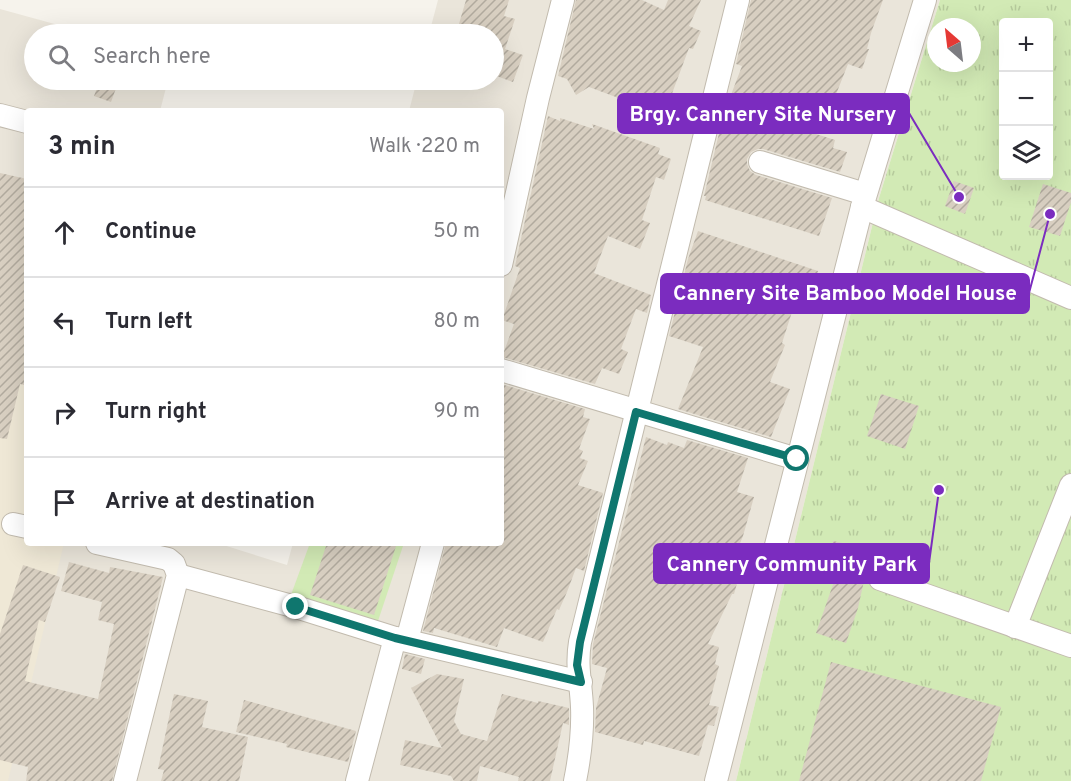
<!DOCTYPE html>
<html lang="en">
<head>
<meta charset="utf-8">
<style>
  body { margin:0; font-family:Overpass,sans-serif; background:#f7f7f7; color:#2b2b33 }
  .controls { position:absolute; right:18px; top:18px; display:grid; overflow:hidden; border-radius:6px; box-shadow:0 6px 24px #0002 }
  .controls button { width:54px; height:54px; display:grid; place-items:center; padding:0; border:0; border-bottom:2px solid #e1e1e2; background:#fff; color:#2b2b33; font:30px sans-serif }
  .compass { position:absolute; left:927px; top:18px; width:54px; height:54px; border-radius:50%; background:#fff; box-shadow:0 6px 24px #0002; rotate:332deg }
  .stop { position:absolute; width:18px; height:18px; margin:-14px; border:4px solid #0f766e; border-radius:50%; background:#fff }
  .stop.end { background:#0f766e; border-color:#fff; box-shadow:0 2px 6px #0008 }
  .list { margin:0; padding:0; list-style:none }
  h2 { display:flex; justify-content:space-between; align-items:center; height:78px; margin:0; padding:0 24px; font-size:26px }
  h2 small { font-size:20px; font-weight:400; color:#7c7c81 }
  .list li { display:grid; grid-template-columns:39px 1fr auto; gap:18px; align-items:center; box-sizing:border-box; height:90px; padding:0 24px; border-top:2px solid #e1e1e2 }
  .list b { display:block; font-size:22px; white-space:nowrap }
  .list em { font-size:20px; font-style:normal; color:#7c7c81 }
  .icon { flex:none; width:33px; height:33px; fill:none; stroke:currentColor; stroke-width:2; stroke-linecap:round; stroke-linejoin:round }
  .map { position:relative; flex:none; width:1071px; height:781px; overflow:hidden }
  .search { position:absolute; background:#fff; box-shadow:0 6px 24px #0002; left:24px; top:24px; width:480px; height:66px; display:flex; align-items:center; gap:15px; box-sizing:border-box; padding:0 21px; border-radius:33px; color:#7c7c81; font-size:22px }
  .panel { position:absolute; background:#fff; box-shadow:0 6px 24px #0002; left:24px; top:108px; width:480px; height:438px; border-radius:6px }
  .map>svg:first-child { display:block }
  .residential { fill:#eae5da }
  .education { fill:#efe8d6 }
  .green { fill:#d2eab5 }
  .park { fill:url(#park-tufts); fill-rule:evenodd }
  .building { fill:url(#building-hatch) }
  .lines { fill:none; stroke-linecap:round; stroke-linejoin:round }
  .minor-casing { stroke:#c2bbae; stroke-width:24 }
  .minor { stroke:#fff; stroke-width:22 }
  .route { stroke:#0f766e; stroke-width:8 }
  .leader { fill:none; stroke:#7b2cbf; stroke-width:2 }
  .callout-dot { fill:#7b2cbf; stroke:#fff; stroke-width:2 }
  .callout { fill:#7b2cbf; stroke:#7b2cbf; stroke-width:2 }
  .callout-label { font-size:21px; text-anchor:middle; font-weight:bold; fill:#fff }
</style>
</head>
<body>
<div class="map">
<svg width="1071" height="781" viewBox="0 0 1071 781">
  <defs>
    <pattern id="park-tufts" width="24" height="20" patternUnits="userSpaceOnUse" patternTransform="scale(1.5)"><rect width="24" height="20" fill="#d2eab5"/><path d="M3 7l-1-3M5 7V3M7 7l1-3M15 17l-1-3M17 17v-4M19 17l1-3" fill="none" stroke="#b6ca9c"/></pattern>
    <pattern id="building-hatch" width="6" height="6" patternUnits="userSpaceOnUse" patternTransform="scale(1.5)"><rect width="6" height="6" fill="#d8cfc1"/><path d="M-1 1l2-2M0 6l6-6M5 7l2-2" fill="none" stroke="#b1aa9e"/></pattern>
  </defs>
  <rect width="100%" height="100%" fill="#f6f3ec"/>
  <polygon class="residential" points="438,0 940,0 879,198 736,781 0,781 0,9 91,34 34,34 34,80 168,80 160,111 27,111 27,543 217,543 287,565 293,543 501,543 501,111 409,111 417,80 494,80 494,34 429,34"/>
  <polygon class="education" points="0,213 27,219 27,543 64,543 8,781 0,781"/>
  <polygon class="green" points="310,543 404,543 375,630 288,603"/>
  <path class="park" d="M940 0H1071V781H736L879 198ZM1004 22H1048V176H1004ZM936 27H972V63H936Z"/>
  <g class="building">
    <polygon points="466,0 509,0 504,16 515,19 505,49 523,55 513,82 494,75 494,34 456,34"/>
    <polygon points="576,0 642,0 664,10 668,0 701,0 689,26 701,31 693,49 689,48 664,115 589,87 576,95 567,79 558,76"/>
    <polygon points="751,0 883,0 871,33 867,49 869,49 862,69 848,64 835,97 828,95 816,134 835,140 833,148 847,152 840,172 763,149 758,149 751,152 747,159 747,164 750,171 756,175 832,198 819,236 705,200 706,196 704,196 727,100 729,100 742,66 736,64"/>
    <polygon points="100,80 119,80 111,102 94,96"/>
    <polygon points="548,116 560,121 560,118 594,129 592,124 660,148 658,154 671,159 664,180 656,177 642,220 650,223 640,249 608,236 594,273 651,295 647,313 636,309 621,349 628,352 619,374 602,368 595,384 502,357 514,324 502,320 520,268 515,266"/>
    <polygon points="0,173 27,179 27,374 24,385 20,384 7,439 0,438"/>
    <polygon points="954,181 974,188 965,214 945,206"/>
    <polygon points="1043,184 1071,193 1071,202 1060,236 1029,227"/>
    <polygon points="698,231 818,271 812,291 800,287 782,343 785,345 770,382 790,389 771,437 678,409 703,347 669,336 688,259"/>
    <polygon points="501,384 585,409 583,417 590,419 579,449 583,451 580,458 588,461 578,485 603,493 584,571 576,568 567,592 559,610 557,609 543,642 504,628 497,647 434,628 433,633 423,631 446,543 501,543"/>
    <polygon points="881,394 919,406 905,449 867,436"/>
    <polygon points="646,437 667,445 668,442 684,448 687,440 748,458 737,492 754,497 743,536 732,563 742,566 734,594 732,594 708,644 719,647 715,664 719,666 709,705 719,707 714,726 708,725 699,756 644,741 643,745 595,732 596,708 607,668 592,664 593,644"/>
    <polygon points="833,541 871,549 858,608 846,643 816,633 836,576 826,574"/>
    <polygon points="327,543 397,543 374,615 310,595"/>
    <polygon points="69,562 109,573 110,567 163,577 112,781 26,781 28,767 0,760 0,634 23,565 60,577 45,622 39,620 25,681 98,699 114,624 98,620 102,602 61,591"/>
    <polygon points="405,654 425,659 421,674 402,669"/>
    <polygon points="831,662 1001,707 981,781 799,781"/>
    <polygon points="437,674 464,679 454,721 461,734 487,741 502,694 538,703 538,701 569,708 569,725 563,723 550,781 518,781 519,777 480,766 477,781 454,781 451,776 400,765 405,740 442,748 411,688"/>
    <polygon points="174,694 208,701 202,727 248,737 239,781 161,781 164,770 158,769"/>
    <polygon points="244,700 356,731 348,762 286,747 287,744 236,732"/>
  </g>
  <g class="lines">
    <defs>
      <g id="minor">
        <polyline points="0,115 27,122"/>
        <polyline points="760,162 865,194"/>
        <polyline points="862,207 1071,298"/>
        <polyline points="501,265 538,98 563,0"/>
        <polyline points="501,370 797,459"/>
        <polyline points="13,524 27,527"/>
        <polyline points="97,543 168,559 174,564 178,575 125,781"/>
        <polyline points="178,575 296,607 395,638 581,682"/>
        <polyline points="880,579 1071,646"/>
        <polyline points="1015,627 1071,485"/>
        <polyline points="407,640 433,543"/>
        <polyline points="357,781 395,638"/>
        <path d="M575 781C580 756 583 732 582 707 581 683 576 666 580 642L738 0"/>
        <polyline points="716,781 862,207 925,0"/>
      </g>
    </defs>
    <use href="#minor" class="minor-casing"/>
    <use href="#minor" class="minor"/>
  </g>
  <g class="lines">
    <polyline class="route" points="296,607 395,638 581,682 577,665 580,642 636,412 797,459"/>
  </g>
  <path class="leader" d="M959 197L909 113M1050 214L1029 293M939 490L929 563"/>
  <g class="callout-dot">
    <circle cx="959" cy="197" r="6"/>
    <circle cx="1050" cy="214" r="6"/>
    <circle cx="939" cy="490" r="6"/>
  </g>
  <g class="callout">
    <rect x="618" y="94" width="291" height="39" rx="6"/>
    <rect x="661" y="274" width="368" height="39" rx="6"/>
    <rect x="654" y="544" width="275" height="39" rx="6"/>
  </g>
  <g class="callout-label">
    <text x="763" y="121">Brgy. Cannery Site Nursery</text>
    <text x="845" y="300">Cannery Site Bamboo Model House</text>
    <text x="792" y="571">Cannery Community Park</text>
  </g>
</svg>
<div class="controls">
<button>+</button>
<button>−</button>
<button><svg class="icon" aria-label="layers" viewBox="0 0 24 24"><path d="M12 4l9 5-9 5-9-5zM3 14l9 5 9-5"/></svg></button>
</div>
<svg class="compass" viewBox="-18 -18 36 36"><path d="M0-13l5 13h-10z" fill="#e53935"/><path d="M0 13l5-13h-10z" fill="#7c7c81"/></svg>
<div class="stop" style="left:797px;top:459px"></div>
<div class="stop end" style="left:296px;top:607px"></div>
<div class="search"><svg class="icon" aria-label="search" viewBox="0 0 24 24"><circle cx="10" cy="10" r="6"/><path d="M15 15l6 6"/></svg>Search here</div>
<section class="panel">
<h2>3 min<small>Walk · 220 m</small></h2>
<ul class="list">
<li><svg class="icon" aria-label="ahead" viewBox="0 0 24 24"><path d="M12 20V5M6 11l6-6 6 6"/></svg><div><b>Continue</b></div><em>50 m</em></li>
<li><svg class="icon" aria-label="left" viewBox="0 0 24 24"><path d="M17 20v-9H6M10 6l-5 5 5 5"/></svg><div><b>Turn left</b></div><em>80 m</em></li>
<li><svg class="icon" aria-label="right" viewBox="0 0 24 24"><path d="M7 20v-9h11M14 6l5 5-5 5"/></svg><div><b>Turn right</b></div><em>90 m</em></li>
<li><svg class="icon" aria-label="arrive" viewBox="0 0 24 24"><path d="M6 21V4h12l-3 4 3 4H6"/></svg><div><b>Arrive at destination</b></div></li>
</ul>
</section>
</div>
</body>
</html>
